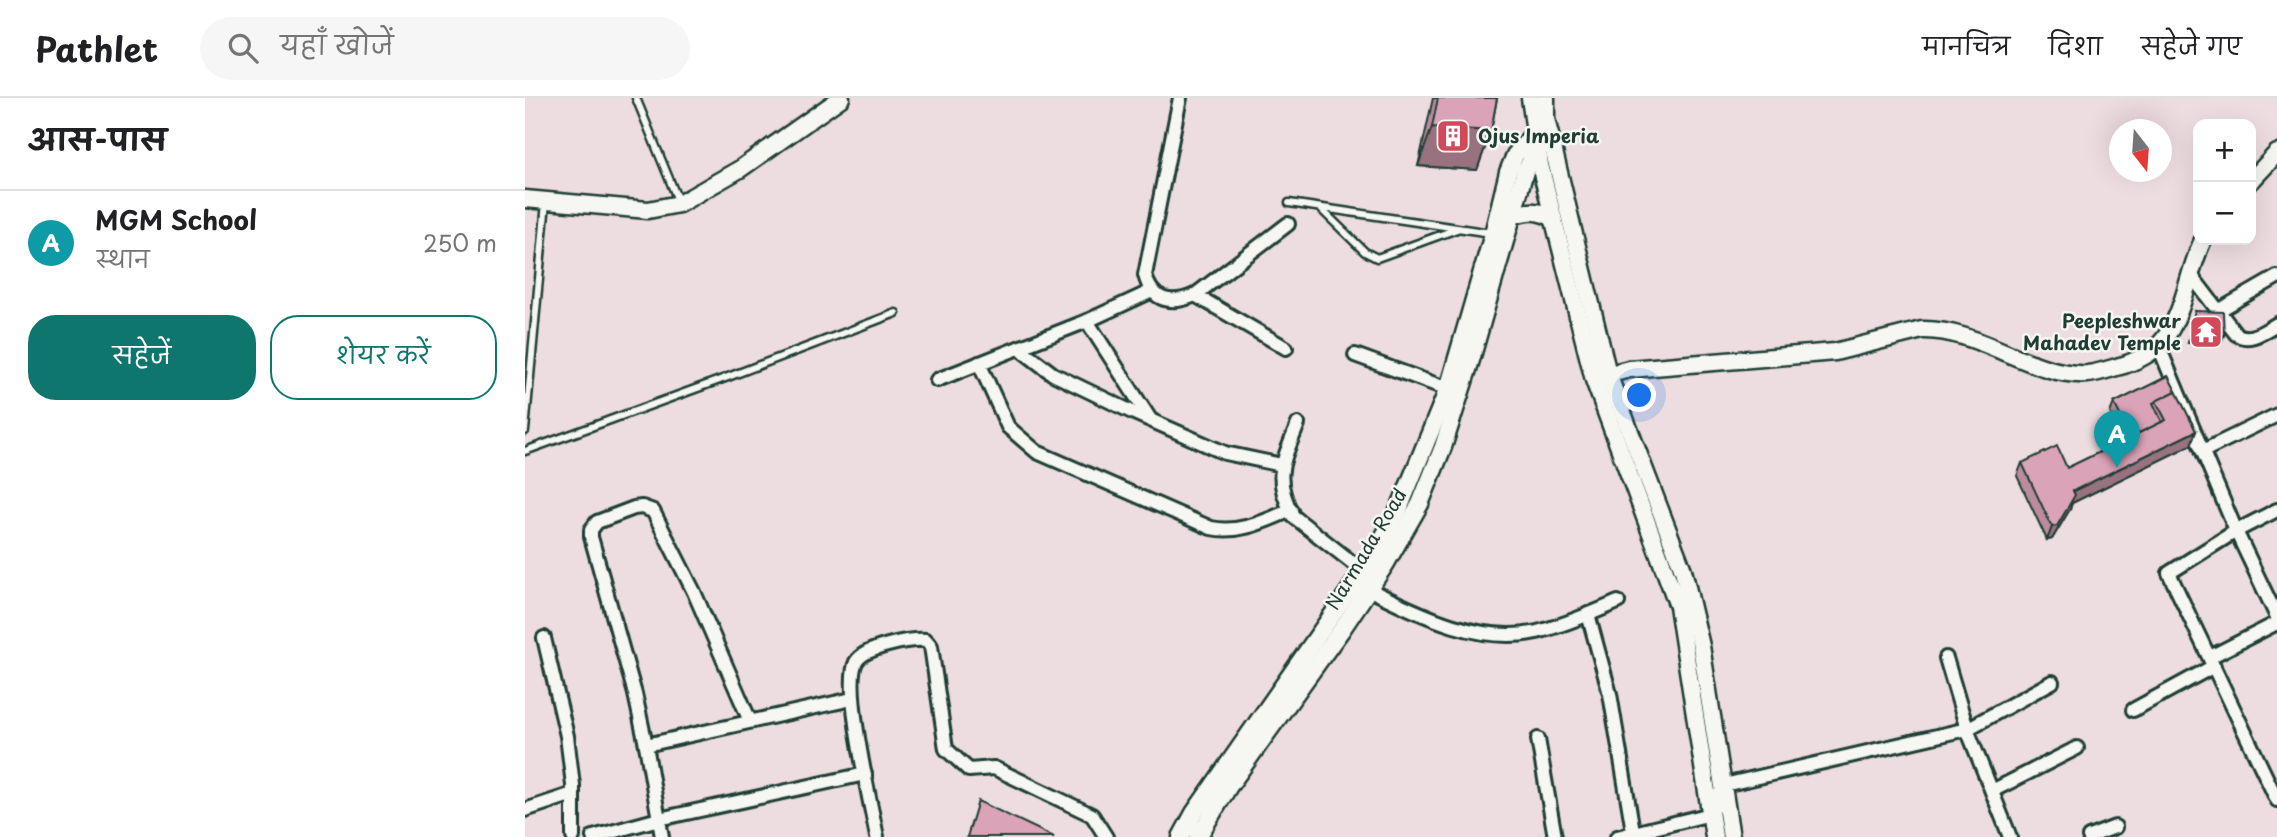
<!DOCTYPE html>
<html lang="hi">
<head>
<meta charset="utf-8">
<style>
  body { margin:0; font-family:"Playpen Sans","Playpen Sans Deva",sans-serif; background:#f6f6f6; color:#202124 }
  .controls { position:absolute; right:21px; top:21px; display:grid; overflow:hidden; border-radius:14px; box-shadow:0 7px 28px #0002 }
  .controls button { width:63px; height:63px; display:grid; place-items:center; padding:0; border:0; border-bottom:2px solid #e0e0e0; background:#fff; color:#202124; font:35px sans-serif }
  .compass { position:absolute; left:1584px; top:21px; width:63px; height:63px; border-radius:50%; background:#fff; box-shadow:0 7px 28px #0002; rotate:163deg }
  .you { position:absolute; left:1115px; top:298px; width:24px; height:24px; margin:-18px; border:5px solid #fff; border-radius:50%; background:#1a73e8; box-shadow:0 0 0 10px #1a73e833 }
  .badge { display:grid; place-items:center; width:46px; height:46px; border-radius:50%; background:#0f766e; color:#fff; font-size:23px; font-weight:700 }
  .pin { position:absolute; translate:-50% -58px; filter:drop-shadow(0 2px 4px #0008) }
  .pin::after { content:''; position:absolute; top:37px; width:24px; height:21px; background:inherit; clip-path:polygon(0 0,100% 0,50% 100%) }
  .list { margin:0; padding:0; list-style:none }
  h2 { display:flex; justify-content:space-between; align-items:center; height:91px; margin:0; padding:0 28px; font-size:30px }
  h2 small { font-size:23px; font-weight:400; color:#757577 }
  .list li { display:grid; grid-template-columns:46px 1fr auto; gap:21px; align-items:center; box-sizing:border-box; height:105px; padding:0 28px; border-top:2px solid #e0e0e0 }
  .list b { display:block; font-size:26px; white-space:nowrap }
  .list p { margin:0; font-size:23px; white-space:nowrap; color:#757577 }
  .list em { font-size:23px; font-style:normal; color:#757577 }
  .actions { display:flex; gap:14px; padding:21px 28px }
  .actions a { flex:1; padding:16px 0; border:2px solid #0f766e; border-radius:28px; text-align:center; font-size:24px; color:#0f766e }
  .actions .main { background:#0f766e; color:#fff }
  .icon { flex:none; width:38px; height:38px; fill:none; stroke:currentColor; stroke-width:2; stroke-linecap:round; stroke-linejoin:round }
  .map { position:relative; flex:none; width:1752px; height:739px; overflow:hidden }
  header { display:flex; align-items:center; gap:42px; box-sizing:border-box; height:98px; padding:0 35px; background:#fff; border-bottom:2px solid #e0e0e0 }
  header strong { font-size:33px }
  nav { display:flex; gap:38px; margin-inline-start:auto; font-size:24px }
  .search { width:490px; height:63px; background:#f6f6f6; display:flex; align-items:center; gap:18px; box-sizing:border-box; padding:0 24px; border-radius:38px; color:#757577; font-size:26px }
  main { display:flex }
  aside { flex:1; background:#fff }
  .map>svg:first-child { display:block }
  .lines { fill:none; stroke-linecap:round; stroke-linejoin:round }
  .service-casing { stroke:#1f3d34; stroke-width:11 }
  .minor-casing { stroke:#1f3d34; stroke-width:18 }
  .tertiary-casing { stroke:#1f3d34; stroke-width:21 }
  .service { stroke:#f6f6f2; stroke-width:6 }
  .minor { stroke:#f6f6f2; stroke-width:12 }
  .tertiary { stroke:#f6f6f2; stroke-width:16 }
  .wall { fill:#bc8c9d; stroke:#1f3d34; stroke-width:2 }
  .shaded-wall { fill:#997280; stroke:#1f3d34; stroke-width:2 }
  .building { fill:#dba3b7; stroke:#1f3d34; stroke-width:2 }
  .labels { text-anchor:middle; stroke-width:5; stroke-linejoin:round; paint-order:stroke }
  .poi-label { font-size:19px; font-weight:bold; fill:#1f3d34; stroke:#f6f6f2; text-anchor:start }
  .street-label { font-size:19px; fill:#1f3d34; stroke:#f6f6f2 }
</style>
</head>
<body>
<header>
<strong>Pathlet</strong>
<div class="search"><svg class="icon" aria-label="search" viewBox="0 0 24 24"><circle cx="10" cy="10" r="6"/><path d="M15 15l6 6"/></svg>यहाँ खोजें</div>
<nav><a>मानचित्र</a><a>दिशा</a><a>सहेजे गए</a></nav>
</header>
<main>
<aside>
<h2>आस-पास<small></small></h2>
<ul class="list">
<li><span class="badge" style="background:#0f9aa8">A</span><div><b>MGM School</b><p>स्थान</p></div><em>250 m</em></li>
</ul>
<div class="actions"><a class="main">सहेजें</a><a>शेयर करें</a></div>
</aside>
<div class="map">
<svg width="1752" height="739" viewBox="0 0 1752 739">
  <rect width="100%" height="100%" fill="#eedde0"/>
  <filter id="ink" filterUnits="userSpaceOnUse"><feTurbulence type="fractalNoise" baseFrequency=".0143" numOctaves="2"/><feDisplacementMap in="SourceGraphic" scale="14" xChannelSelector="R" yChannelSelector="G"/><feConvolveMatrix kernelMatrix="1 2 1 2 8 2 1 2 1" color-interpolation-filters="sRGB"/></filter>
  <g filter="url(#ink)">
    <g class="lines">
      <defs>
        <g id="service">
          <polyline points="111,0 154,105"/>
          <polyline points="764,105 966,135"/>
          <polyline points="796,111 840,154 852,160 932,131"/>
          <polyline points="0,333 21,104"/>
          <polyline points="0,353 203,279 371,215"/>
        </g>
        <g id="minor">
          <path d="M655 0 620 177C627 204 647 207 670 197L763 126"/>
          <path d="M1666 177 1711 236C1725 245 1739 233 1752 226"/>
          <polyline points="670,197 761,250"/>
          <polyline points="1693,213 1752,179"/>
          <polyline points="562,223 625,321"/>
          <polyline points="1634,249 1711,433 1752,519"/>
          <polyline points="494,250 528,276 607,314 700,355 757,367"/>
          <polyline points="830,257 923,291"/>
          <path d="M454 265 483 329 512 354 686 430C715 436 740 423 766 412"/>
          <polyline points="412,282 562,223 627,193"/>
          <path d="M773 326C758 364 747 378 768 418L838 473"/>
          <polyline points="1678,353 1752,317"/>
          <polyline points="1752,412 1711,433 1644,475 1752,702"/>
          <path d="M843 491C894 516 954 547 1012 534 1040 527 1067 515 1093 504"/>
          <polyline points="1063,516 1085,596 1109,739"/>
          <polyline points="19,540 42,638 48,687 48,739"/>
          <polyline points="1685,559 1752,525"/>
          <polyline points="1421,560 1442,631 1485,739"/>
          <polyline points="1608,612 1689,568"/>
          <polyline points="1013,641 1030,739"/>
          <polyline points="121,647 327,601"/>
          <polyline points="1467,693 1552,650"/>
          <polyline points="0,712 48,696"/>
          <polyline points="68,739 134,721 340,676"/>
          <polyline points="137,739 121,647 110,596 66,439 66,432 72,424 109,410 117,409 128,413 169,494 225,623"/>
          <path d="M352 739C346 706 318 589 331 564 339 549 385 541 401 542L406 548 421 651 444 672 469 670 567 717 581 739"/>
          <polyline points="1092,739 1186,716 1199,687 1442,631 1527,584"/>
          <polyline points="1564,739 1590,729"/>
        </g>
        <g id="tertiary">
          <polyline points="1005,0 1015,67 1069,282 1153,508 1189,739"/>
          <polyline points="1021,0 1021,21 1083,276 1158,472 1176,548 1206,739"/>
          <polyline points="1726,83 1752,55"/>
          <polyline points="0,101 123,112 154,106 215,71 316,0"/>
          <path d="M987 118C1003 112 1013 112 1028 120"/>
          <path d="M1074 279 1104 271 1310 254 1397 232C1453 230 1508 279 1562 276 1574 275 1587 270 1599 267 1616 261 1632 253 1642 237 1661 208 1663 173 1678 142"/>
          <polyline points="656,739 669,715 845,463 874,411 923,291 968,136 983,74 990,57 1021,21"/>
          <polyline points="673,739 704,688 817,531 860,467 895,406 918,349 946,262 1000,73 1013,49 1025,37"/>
        </g>
      </defs>
      <use href="#service" class="service-casing"/>
      <use href="#minor" class="minor-casing"/>
      <use href="#tertiary" class="tertiary-casing"/>
      <use href="#service" class="service"/>
      <use href="#minor" class="minor"/>
      <use href="#tertiary" class="tertiary"/>
    </g>
    <g class="wall">
      <polygon points="908,0 972,0 966,33 952,72 893,68"/>
      <polygon points="1670,213 1699,237 1696,244 1663,245 1668,220"/>
      <polygon points="1643,278 1671,333 1666,347 1547,405 1545,411 1527,441 1522,442 1492,378 1497,365 1542,370 1599,342 1585,315 1589,305"/>
    </g>
    <g class="shaded-wall">
      <polygon points="907,29 966,33 952,72 893,68"/>
      <polygon points="1699,237 1696,244 1663,245 1666,238"/>
      <polygon points="1671,333 1666,347 1547,405 1545,411 1527,441 1522,442 1527,429 1548,393"/>
    </g>
    <g class="building">
      <polygon points="913,0 972,0 966,33 907,29"/>
      <polygon points="1670,213 1698,214 1699,237 1666,238"/>
      <polygon points="1643,278 1651,293 1628,305 1637,324 1606,339 1589,305"/>
      <polygon points="1651,293 1671,333 1548,393 1550,397 1532,428 1527,429 1497,365 1532,348 1542,370 1641,322 1631,303"/>
      <polygon points="453,703 529,739 442,739"/>
    </g>
  </g>
  <defs>
    <symbol id="building-square" viewBox="-11 -11 22 22"><rect x="-9" y="-9" width="18" height="18" rx="4" fill="#d1495b" stroke="#f6f6f2"/><path d="M-4-6H4V6H1V3H-1V6H-4ZM-2.5-4.3h1.7v1.8h-1.7ZM.8-4.3h1.7v1.8H.8ZM-2.5-1h1.7V.8h-1.7ZM.8-1h1.7V.8H.8Z" fill="#fff"/></symbol>
    <symbol id="temple-square" viewBox="-11 -11 22 22"><rect x="-9" y="-9" width="18" height="18" rx="4" fill="#d1495b" stroke="#f6f6f2"/><path d="M0-6L5-2H3V0L6.5 2.5H4V6H1.5V3h-3V6H-4V2.5H-6.5L-3 0V-2H-5Z" fill="#fff"/></symbol>
  </defs>
  <g fill-rule="evenodd">
    <use href="#building-square" x="909" y="19" width="38" height="38"/>
    <use href="#temple-square" x="1662" y="215" width="38" height="38"/>
  </g>
  <g class="labels">
    <g class="poi-label">
      <text x="953" y="45">Ojus Imperia</text>
      <text x="1656" y="230" text-anchor="end">Peepleshwar<tspan x="1656" dy="22">Mahadev Temple</tspan></text>
    </g>
    <g class="street-label">
      <text transform="translate(841 451) rotate(-59)" y="7">Narmada Road</text>
    </g>
  </g>
</svg>
<div class="controls">
<button>+</button>
<button>−</button>
</div>
<svg class="compass" viewBox="-18 -18 36 36"><path d="M0-13l5 13h-10z" fill="#e53935"/><path d="M0 13l5-13h-10z" fill="#757577"/></svg>
<div class="you"></div>
<div class="pin badge" style="left:1592px;top:370px;background:#0f9aa8">A</div>
</div>
</main>
</body>
</html>
